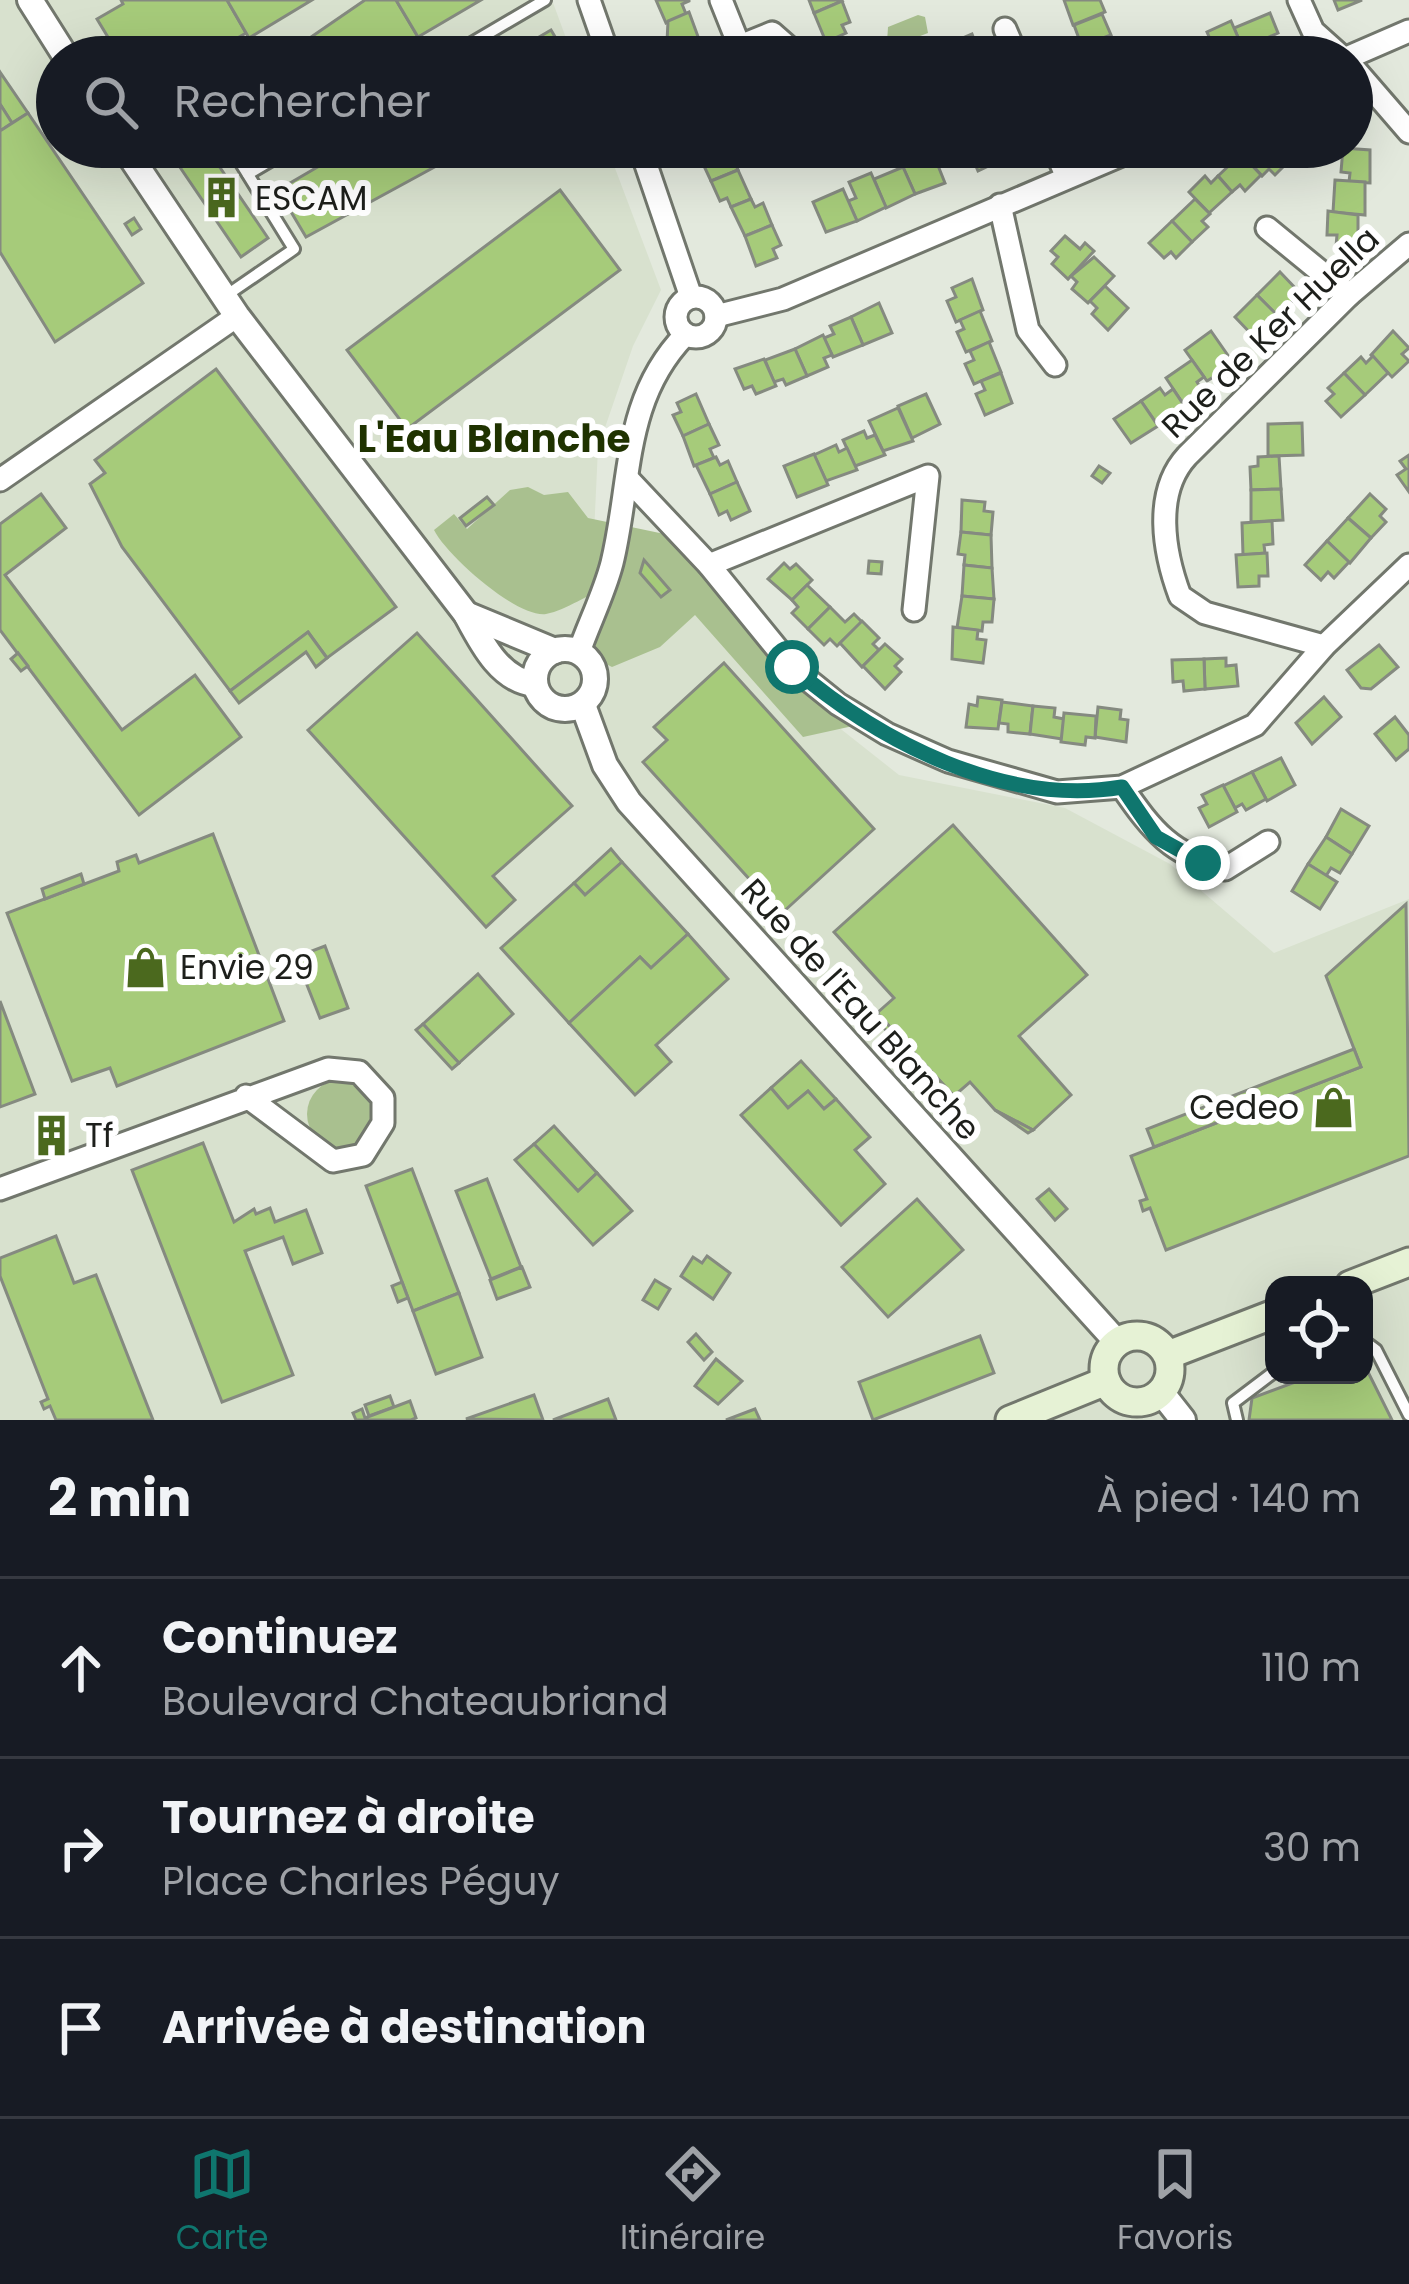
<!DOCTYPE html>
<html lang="fr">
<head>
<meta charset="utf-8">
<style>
  body { margin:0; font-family:Poppins,sans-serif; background:#242831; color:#f1f3f6 }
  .controls { position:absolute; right:36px; bottom:36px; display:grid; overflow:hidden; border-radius:24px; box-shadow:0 12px 48px #0002 }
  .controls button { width:108px; height:108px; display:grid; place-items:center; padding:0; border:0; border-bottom:3px solid #363941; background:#171b24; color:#f1f3f6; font:60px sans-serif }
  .stop { position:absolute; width:36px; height:36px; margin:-27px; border:9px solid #0f766e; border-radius:50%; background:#fff }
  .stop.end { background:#0f766e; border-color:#fff; box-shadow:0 3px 12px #0008 }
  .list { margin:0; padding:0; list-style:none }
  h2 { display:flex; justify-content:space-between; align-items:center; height:156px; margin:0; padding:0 48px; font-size:51px }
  h2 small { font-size:39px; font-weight:400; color:#9ea1a6 }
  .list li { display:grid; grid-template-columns:78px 1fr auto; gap:36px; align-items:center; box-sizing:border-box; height:180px; padding:0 48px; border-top:3px solid #363941 }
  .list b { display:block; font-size:45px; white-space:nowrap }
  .list p { margin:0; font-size:39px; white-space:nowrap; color:#9ea1a6 }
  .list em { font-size:39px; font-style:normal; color:#9ea1a6 }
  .icon { flex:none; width:66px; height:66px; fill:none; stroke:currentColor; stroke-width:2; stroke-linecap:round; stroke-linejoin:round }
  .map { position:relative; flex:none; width:1409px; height:1420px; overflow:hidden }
  .search { position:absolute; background:#171b24; box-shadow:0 12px 48px #0002; left:36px; right:36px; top:36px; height:132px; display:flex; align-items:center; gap:30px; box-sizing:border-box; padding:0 42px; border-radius:66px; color:#9ea1a6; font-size:45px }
  .sheet { height:696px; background:#171b24 }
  nav { display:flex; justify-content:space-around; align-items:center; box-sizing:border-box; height:168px; border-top:3px solid #363941; background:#171b24; font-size:33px; color:#9ea1a6 }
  nav a { display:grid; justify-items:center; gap:6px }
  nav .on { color:#0f766e }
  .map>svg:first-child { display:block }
  .built { fill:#d8e1ce; fill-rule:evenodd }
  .green { fill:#a9c08f }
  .building { fill:#a6cb7a; stroke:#858a80; stroke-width:3 }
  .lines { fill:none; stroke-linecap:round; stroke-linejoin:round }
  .service-casing { stroke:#72776d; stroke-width:16 }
  .minor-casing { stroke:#72776d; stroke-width:27 }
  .tertiary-casing { stroke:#72776d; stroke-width:30 }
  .secondary-casing { stroke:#72776d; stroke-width:33 }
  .service { stroke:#fff; stroke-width:10 }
  .minor { stroke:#fff; stroke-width:21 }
  .tertiary { stroke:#fff; stroke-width:24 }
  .secondary { stroke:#e6f2d5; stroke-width:27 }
  .route { stroke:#0f766e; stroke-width:15 }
  .labels { text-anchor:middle; stroke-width:12; stroke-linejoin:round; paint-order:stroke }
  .poi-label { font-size:33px; fill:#1d1f1b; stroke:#fff; text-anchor:start }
  .street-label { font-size:33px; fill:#1d1f1b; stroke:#fff }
  .quarter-label { font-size:39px; font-weight:bold; fill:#1f3200; stroke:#fff }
</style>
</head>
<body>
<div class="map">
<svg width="1409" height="1420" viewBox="0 0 1409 1420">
  <rect width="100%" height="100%" fill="#e3e9dd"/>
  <path class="built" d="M0 0H552L573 57H57V147H607L661 290 633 346 598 448 594 534 899 775 1065 808 1170 864 1274 953 1409 899V1420H0ZM1274 1285H1364V1375H1274Z"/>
  <g class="green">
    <polygon points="918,15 925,17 928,33 894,46 887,42 888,27"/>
    <path d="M528 487 544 495 568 492 588 518 674 536 693 557 736 580 760 622 824 679 867 708 853 726 803 737 695 615 660 647 612 667 600 661 595 644 609 590C586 593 568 610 546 614 517 618 447 556 434 530L454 514 467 529 510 490Z"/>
    <circle cx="341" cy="1114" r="34"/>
  </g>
  <g class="building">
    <polygon points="121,0 227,0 246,33 205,57 142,57 137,49 120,57 97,19 123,4"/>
    <polygon points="227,0 312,0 249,38"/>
    <polygon points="365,0 396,0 418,37 385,57 282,57"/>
    <polygon points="396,0 481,0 418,37"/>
    <polygon points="656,0 689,0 689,1 682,4 686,14 666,23"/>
    <polygon points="809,0 841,0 842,1 814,13"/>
    <polygon points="1064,0 1100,0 1105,12 1073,25"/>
    <polygon points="1334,0 1362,0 1338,10"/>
    <polygon points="842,1 850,22 842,25 846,33 826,42 814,13"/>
    <polygon points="689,12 700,42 659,57 655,47 667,42 668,21"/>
    <polygon points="1270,13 1278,33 1267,38 1271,46 1247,57 1234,28"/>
    <polygon points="1102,14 1111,35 1103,38 1106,46 1085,55 1074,25"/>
    <polygon points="1231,21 1243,49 1218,57 1207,32"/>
    <polygon points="551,30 567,57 505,57"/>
    <polygon points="972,34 981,57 949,57 944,46"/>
    <polygon points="1210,39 1218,57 1189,57 1186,50"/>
    <polygon points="700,42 707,57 674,57 673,54"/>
    <polygon points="0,72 28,113 12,123 0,104"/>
    <polygon points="0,104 12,123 0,131"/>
    <polygon points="28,113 143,283 55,342 0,252 0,131"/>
    <polygon points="189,147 206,147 268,238 241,257 173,157"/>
    <polygon points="352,147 457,147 447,152 451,158 306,237 278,190"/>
    <polygon points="708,147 729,148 738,170 711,181 697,151"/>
    <polygon points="968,147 998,147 1003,159 978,171"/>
    <polygon points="1260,147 1279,147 1291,159 1275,175 1269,169 1262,176 1247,159"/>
    <polygon points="1343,148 1370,150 1370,183 1349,182 1350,173 1341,172"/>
    <polygon points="1241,154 1261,175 1245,191 1240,185 1232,192 1218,176"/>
    <polygon points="924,158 928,166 937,163 945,183 915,194 903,167"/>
    <polygon points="903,167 915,194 886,208 874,179"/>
    <polygon points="738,170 751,199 731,207 727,198 720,201 711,181"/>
    <polygon points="871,173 886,207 857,221 848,201 856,198 849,182"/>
    <polygon points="1205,176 1211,183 1218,176 1232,192 1209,213 1189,192"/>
    <polygon points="1335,180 1365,182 1365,215 1333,212"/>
    <polygon points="843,189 857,221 826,232 813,202"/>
    <polygon points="560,190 620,270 407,429 347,350"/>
    <polygon points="751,199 755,207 763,203 772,225 745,236 731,207"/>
    <polygon points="1195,199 1210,214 1202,221 1208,227 1192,242 1172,221"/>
    <polygon points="1328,211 1358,215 1358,246 1336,246 1337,235 1327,235"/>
    <polygon points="134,218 141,229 132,235 125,224"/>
    <polygon points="1172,221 1192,242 1176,258 1171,252 1164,258 1149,243"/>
    <polygon points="772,225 781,245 773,249 777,258 756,266 745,236"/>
    <polygon points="1065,236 1080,249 1085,243 1094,251 1068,279 1052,264 1058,257 1051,251"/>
    <polygon points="1094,257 1114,276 1088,303 1072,289 1077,282 1071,276"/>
    <polygon points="1280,272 1300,293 1278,316 1257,295"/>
    <polygon points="972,279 983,310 956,322 947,301 956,297 952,288"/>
    <polygon points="1105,286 1128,308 1108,330 1092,314 1097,308 1090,301"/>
    <polygon points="1257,295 1278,316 1255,338 1235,317"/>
    <polygon points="879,303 892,333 863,345 851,317"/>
    <polygon points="980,311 992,341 966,352 957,332 964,329 960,320"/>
    <polygon points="851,317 863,345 833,357 824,338 834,334 830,326"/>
    <polygon points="1211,331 1234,364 1207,381 1185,350"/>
    <polygon points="1393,331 1409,348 1402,354 1409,361 1392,377 1371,355"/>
    <polygon points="823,335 832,355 824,358 828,367 807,376 795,349"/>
    <polygon points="989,342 1001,372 974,384 965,364 974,360 970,351"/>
    <polygon points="795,349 807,376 786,385 783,379 774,382 765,360"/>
    <polygon points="1373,356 1388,373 1365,395 1344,373 1361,357 1366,363"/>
    <polygon points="764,359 776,386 756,394 752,386 744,389 735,369"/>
    <polygon points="1192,360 1204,377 1197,382 1201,389 1182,402 1166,378"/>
    <polygon points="216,369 396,607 327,658 308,632 230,691 122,547 90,484 105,473 95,460"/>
    <polygon points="1001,373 1012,403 985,415 976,394 985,390 981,381"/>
    <polygon points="1344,373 1365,395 1341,417 1326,401 1334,394 1328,388"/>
    <polygon points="1160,388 1165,395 1173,389 1185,407 1157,424 1141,401"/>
    <polygon points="696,394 709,424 683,436 673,415 681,412 677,403"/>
    <polygon points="926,394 940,424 912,438 898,406"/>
    <polygon points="1141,401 1158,426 1131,443 1114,419"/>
    <polygon points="898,408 913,441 883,451 869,421"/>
    <polygon points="1302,423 1303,455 1268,456 1268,424"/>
    <polygon points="709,424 719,445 710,449 714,458 694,466 683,436"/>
    <polygon points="864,431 867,438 875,435 885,455 855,466 843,440"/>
    <polygon points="836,445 839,452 847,448 857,470 826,481 814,455"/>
    <polygon points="814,454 828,485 797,497 784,466"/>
    <polygon points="1409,455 1409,492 1397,475 1406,469 1400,461"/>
    <polygon points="1279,456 1281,489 1251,490 1250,467 1258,466 1258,457"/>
    <polygon points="716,457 720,465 728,461 737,482 710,494 696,465"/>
    <polygon points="1099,466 1110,473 1102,483 1092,476"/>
    <polygon points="737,482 750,511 731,520 727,511 719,515 710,494"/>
    <polygon points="1281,489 1283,520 1251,522 1251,490"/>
    <polygon points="41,494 66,528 5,575 122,730 195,675 241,737 139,815 0,630 0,524"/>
    <polygon points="1370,494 1386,509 1380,516 1386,522 1371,538 1348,518"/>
    <polygon points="487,497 494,505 466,526 460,518"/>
    <polygon points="962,500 985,502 984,511 993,512 991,535 961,532"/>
    <polygon points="1348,518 1371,538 1350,563 1327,541"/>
    <polygon points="1272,521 1273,544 1264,545 1265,553 1243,555 1242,523"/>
    <polygon points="961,532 991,535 992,568 964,565 965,555 958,554"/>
    <polygon points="1327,541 1349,562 1334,578 1328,572 1321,580 1305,565"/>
    <polygon points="1267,553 1268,576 1259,576 1259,586 1238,587 1236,555"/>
    <polygon points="644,560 670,590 661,597 640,573"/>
    <polygon points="869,561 882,562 881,574 868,573"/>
    <polygon points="784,563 790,569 796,564 812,580 792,600 768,579"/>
    <polygon points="964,565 992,568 994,599 962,596"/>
    <polygon points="807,585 830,607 808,629 792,613 798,607 792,600"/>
    <polygon points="962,596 994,599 992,622 983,622 982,631 957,628"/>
    <polygon points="830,607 845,622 854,614 862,622 837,646 830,639 824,645 808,629"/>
    <polygon points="862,621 879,638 873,644 879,650 862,667 840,643"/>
    <polygon points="953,627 978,630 977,639 986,640 983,663 952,659"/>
    <polygon points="308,632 327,658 316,667 306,652 239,703 230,691"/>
    <polygon points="417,633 572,806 493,876 515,900 486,927 308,730"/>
    <polygon points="885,644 902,659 895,666 901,672 885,689 863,666"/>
    <polygon points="1379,645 1398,667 1371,689 1361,688 1347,670"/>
    <polygon points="18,653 28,666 21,671 11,659"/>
    <polygon points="1226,658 1226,666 1236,665 1238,686 1205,689 1204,659"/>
    <polygon points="1204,659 1205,689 1184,691 1183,681 1173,682 1172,660"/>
    <polygon points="724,663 874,829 781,914 643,762 667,740 654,727"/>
    <polygon points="978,697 1002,700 998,729 966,727 969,704 977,706"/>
    <polygon points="1324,697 1341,717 1312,744 1296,723"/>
    <polygon points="1002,702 1033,706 1030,734 1008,732 1008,724 999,723"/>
    <polygon points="1033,706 1055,708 1054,717 1064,719 1062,739 1030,734"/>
    <polygon points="1098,707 1121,710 1120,719 1128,720 1126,742 1095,737"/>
    <polygon points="1064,713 1096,716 1095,738 1086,737 1085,745 1061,742"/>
    <polygon points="1395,717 1409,735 1409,749 1396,760 1375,734"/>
    <polygon points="1281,758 1295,785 1267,801 1252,772"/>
    <polygon points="1252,772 1266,799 1246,810 1242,804 1235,808 1223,786"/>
    <polygon points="1223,785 1237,812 1209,827 1199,808 1207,804 1202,795"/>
    <polygon points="1341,809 1369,826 1352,854 1326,837"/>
    <polygon points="953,825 1087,975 1019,1036 1071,1095 1033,1130 995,1110 970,1082 954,1096 877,1013 894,998 834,932"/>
    <polygon points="213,834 284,1021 117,1086 110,1068 72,1081 7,913 119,871 117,862 136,855 139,863"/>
    <polygon points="1326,837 1352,854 1340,873 1331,868 1326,876 1308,864"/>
    <polygon points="611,849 622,862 585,895 574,883"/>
    <polygon points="622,862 688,934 651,968 640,957 569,1023 501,948 574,883 585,895"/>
    <polygon points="1308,864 1337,882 1320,909 1292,891"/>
    <polygon points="81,874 84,884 45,899 42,889"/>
    <polygon points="1406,904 1409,1156 1166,1250 1150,1208 1143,1211 1140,1201 1147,1199 1131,1156 1361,1067 1326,976"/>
    <polygon points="688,934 728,979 656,1045 671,1062 635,1095 569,1023 640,957 651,968"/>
    <polygon points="325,946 348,1008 320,1018 296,957"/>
    <polygon points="478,974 513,1014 459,1063 423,1024"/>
    <polygon points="0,1001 35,1094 0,1107"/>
    <polygon points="877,1013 954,1096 950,1101 873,1016"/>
    <polygon points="423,1024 459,1063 452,1069 416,1030"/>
    <polygon points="1354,1049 1361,1067 1154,1147 1147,1129"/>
    <polygon points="801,1061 836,1099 824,1109 808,1091 788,1108 771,1088"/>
    <polygon points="771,1088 788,1108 808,1091 824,1109 836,1099 870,1137 855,1150 885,1184 841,1225 741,1115"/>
    <polygon points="995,1110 1033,1130 1028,1133"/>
    <polygon points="554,1126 597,1173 578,1191 534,1144"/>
    <polygon points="203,1143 234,1222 254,1209 256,1214 270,1208 275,1222 306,1210 322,1253 293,1264 283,1237 245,1251 293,1375 222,1402 132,1170"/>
    <polygon points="534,1144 578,1191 597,1173 632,1211 593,1245 515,1160"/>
    <polygon points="412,1169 459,1293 413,1311 366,1186"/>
    <polygon points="487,1179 521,1267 491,1279 456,1191"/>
    <polygon points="1049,1189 1067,1209 1055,1220 1037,1199"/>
    <polygon points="917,1199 963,1250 888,1317 842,1267"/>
    <polygon points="56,1236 74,1283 96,1275 153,1420 56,1420 50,1406 44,1409 41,1402 48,1399 0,1276 0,1258"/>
    <polygon points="707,1256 730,1273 713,1299 681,1276 693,1257 702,1263"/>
    <polygon points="522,1267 530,1287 497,1299 490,1280"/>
    <polygon points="655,1280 670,1289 658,1309 643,1300"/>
    <polygon points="402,1282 408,1298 398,1302 392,1286"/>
    <polygon points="459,1293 482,1357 436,1374 413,1311"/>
    <polygon points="696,1334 712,1352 704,1360 688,1342"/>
    <polygon points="980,1336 994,1373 873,1420 859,1382"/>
    <polygon points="716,1359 742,1381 718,1404 695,1386"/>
    <polygon points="1364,1364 1392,1420 1249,1420 1252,1398 1314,1375 1364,1375"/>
    <polygon points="534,1395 543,1420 466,1419"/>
    <polygon points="390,1396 394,1407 369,1416 365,1405"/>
    <polygon points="608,1399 616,1420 553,1420"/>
    <polygon points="410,1401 416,1418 411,1420 356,1420 353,1413 362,1409 365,1418"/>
    <polygon points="755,1409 760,1420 726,1420"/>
  </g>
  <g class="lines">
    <defs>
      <g id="service">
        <polyline points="448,57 545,0"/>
        <polyline points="248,174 294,147"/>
        <polyline points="224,297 294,249 231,147"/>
        <polyline points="1364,1341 1376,1350 1409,1415"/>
        <polyline points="1237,1420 1233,1403 1274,1372"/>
      </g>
      <g id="minor">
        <polyline points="589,0 609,57"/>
        <polyline points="721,0 743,55"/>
        <polyline points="1299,0 1313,31 1342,57"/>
        <polyline points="1005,29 1017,57"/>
        <polyline points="740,46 772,33 797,55 791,57"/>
        <polyline points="1349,57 1409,31"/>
        <polyline points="1352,66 1409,132"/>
        <polyline points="640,147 691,297"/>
        <polyline points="1054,147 1066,175"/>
        <polyline points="1000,205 1028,330 1055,365"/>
        <polyline points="1267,228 1349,295"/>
        <circle cx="696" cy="317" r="20"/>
        <polyline points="716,316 783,299 1140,147"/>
        <polyline points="627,478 709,565 792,667 838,704 887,734 948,761 1057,792 1122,787 1255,725 1324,646 1409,565"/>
        <polyline points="0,480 237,316"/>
        <polyline points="709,565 928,476 914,610"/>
        <path d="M1324 646 1205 613 1180 596C1164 553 1153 493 1187 456L1349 295 1409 244"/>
        <path d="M579 652C589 623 604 594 612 563 632 481 622 400 685 335"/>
        <path d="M1122 787C1153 832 1171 854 1225 869L1268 842"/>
        <polyline points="0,1189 328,1069 359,1072 383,1098 383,1123 363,1155 333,1161 246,1096"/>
      </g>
      <g id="tertiary">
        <polyline points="30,0 66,57"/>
        <path d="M124 147 237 316 466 614C481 642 500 681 535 684"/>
        <polyline points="466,614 555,651"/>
        <circle cx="565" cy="679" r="30"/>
        <polyline points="583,705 605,765 629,802 1117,1342"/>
        <polyline points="1161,1392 1183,1420"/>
      </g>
      <g id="secondary">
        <polyline points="1350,1285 1409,1262"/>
        <circle cx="1137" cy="1369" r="33"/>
        <polyline points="1168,1355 1274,1314"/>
        <polyline points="1010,1420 1106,1381"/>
      </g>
    </defs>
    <use href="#service" class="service-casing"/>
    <use href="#minor" class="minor-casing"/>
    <use href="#tertiary" class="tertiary-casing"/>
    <use href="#secondary" class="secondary-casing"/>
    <use href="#service" class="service"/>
    <use href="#minor" class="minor"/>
    <use href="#tertiary" class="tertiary"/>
    <use href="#secondary" class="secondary"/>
  </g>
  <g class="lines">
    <path class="route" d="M792 667C880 742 1004 807 1122 787L1156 837 1203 863"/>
  </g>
  <defs>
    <symbol id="building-bare" viewBox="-9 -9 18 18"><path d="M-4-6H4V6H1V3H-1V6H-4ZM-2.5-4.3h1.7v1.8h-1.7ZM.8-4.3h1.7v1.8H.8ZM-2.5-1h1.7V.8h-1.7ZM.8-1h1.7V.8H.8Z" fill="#4b691e" stroke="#fff" stroke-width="2.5" paint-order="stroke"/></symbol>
    <symbol id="shop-bare" viewBox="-9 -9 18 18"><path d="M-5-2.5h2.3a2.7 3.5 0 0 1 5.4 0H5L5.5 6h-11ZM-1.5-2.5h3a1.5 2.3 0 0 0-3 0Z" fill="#4b691e" stroke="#fff" stroke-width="2.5" paint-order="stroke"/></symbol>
  </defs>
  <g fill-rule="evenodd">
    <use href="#building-bare" x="192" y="168" width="59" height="59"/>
    <use href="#shop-bare" x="116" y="938" width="59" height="59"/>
    <use href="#shop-bare" x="1304" y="1078" width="59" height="59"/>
    <use href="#building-bare" x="22" y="1106" width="59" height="59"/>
  </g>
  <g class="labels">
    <g class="poi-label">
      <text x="255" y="210">ESCAM</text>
      <text x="180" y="979">Envie 29</text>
      <text x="1299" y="1119" text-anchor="end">Cedeo</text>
      <text x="85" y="1147">Tf</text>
    </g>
    <g class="street-label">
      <text transform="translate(1270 332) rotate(-44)" y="12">Rue de Ker Huella</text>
      <text transform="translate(861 1009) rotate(48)" y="12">Rue de l'Eau Blanche</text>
    </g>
    <g class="quarter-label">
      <text x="494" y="452">L'Eau Blanche</text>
    </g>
  </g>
</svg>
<div class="controls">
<button><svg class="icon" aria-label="locate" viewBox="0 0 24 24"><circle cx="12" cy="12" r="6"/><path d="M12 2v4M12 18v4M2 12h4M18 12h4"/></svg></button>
</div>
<div class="stop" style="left:792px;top:667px"></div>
<div class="stop end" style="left:1203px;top:863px"></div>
<div class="search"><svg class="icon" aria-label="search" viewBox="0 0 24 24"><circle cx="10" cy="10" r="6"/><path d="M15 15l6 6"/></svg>Rechercher</div>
</div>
<section class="sheet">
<h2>2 min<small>À pied · 140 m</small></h2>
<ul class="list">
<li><svg class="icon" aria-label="ahead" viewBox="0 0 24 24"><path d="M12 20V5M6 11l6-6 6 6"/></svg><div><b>Continuez</b><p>Boulevard Chateaubriand</p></div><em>110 m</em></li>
<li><svg class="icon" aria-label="right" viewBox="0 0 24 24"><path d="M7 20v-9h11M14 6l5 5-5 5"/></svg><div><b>Tournez à droite</b><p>Place Charles Péguy</p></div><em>30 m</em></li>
<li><svg class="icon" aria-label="arrive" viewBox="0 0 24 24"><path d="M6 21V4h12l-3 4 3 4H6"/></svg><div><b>Arrivée à destination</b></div></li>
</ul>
</section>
<nav>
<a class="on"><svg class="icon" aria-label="map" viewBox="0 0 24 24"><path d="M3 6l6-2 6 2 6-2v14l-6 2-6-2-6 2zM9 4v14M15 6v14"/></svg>Carte</a>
<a><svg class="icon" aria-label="directions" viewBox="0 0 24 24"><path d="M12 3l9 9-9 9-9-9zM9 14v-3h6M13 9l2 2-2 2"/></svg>Itinéraire</a>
<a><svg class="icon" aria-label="saved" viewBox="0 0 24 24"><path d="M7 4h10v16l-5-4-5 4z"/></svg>Favoris</a>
</nav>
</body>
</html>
